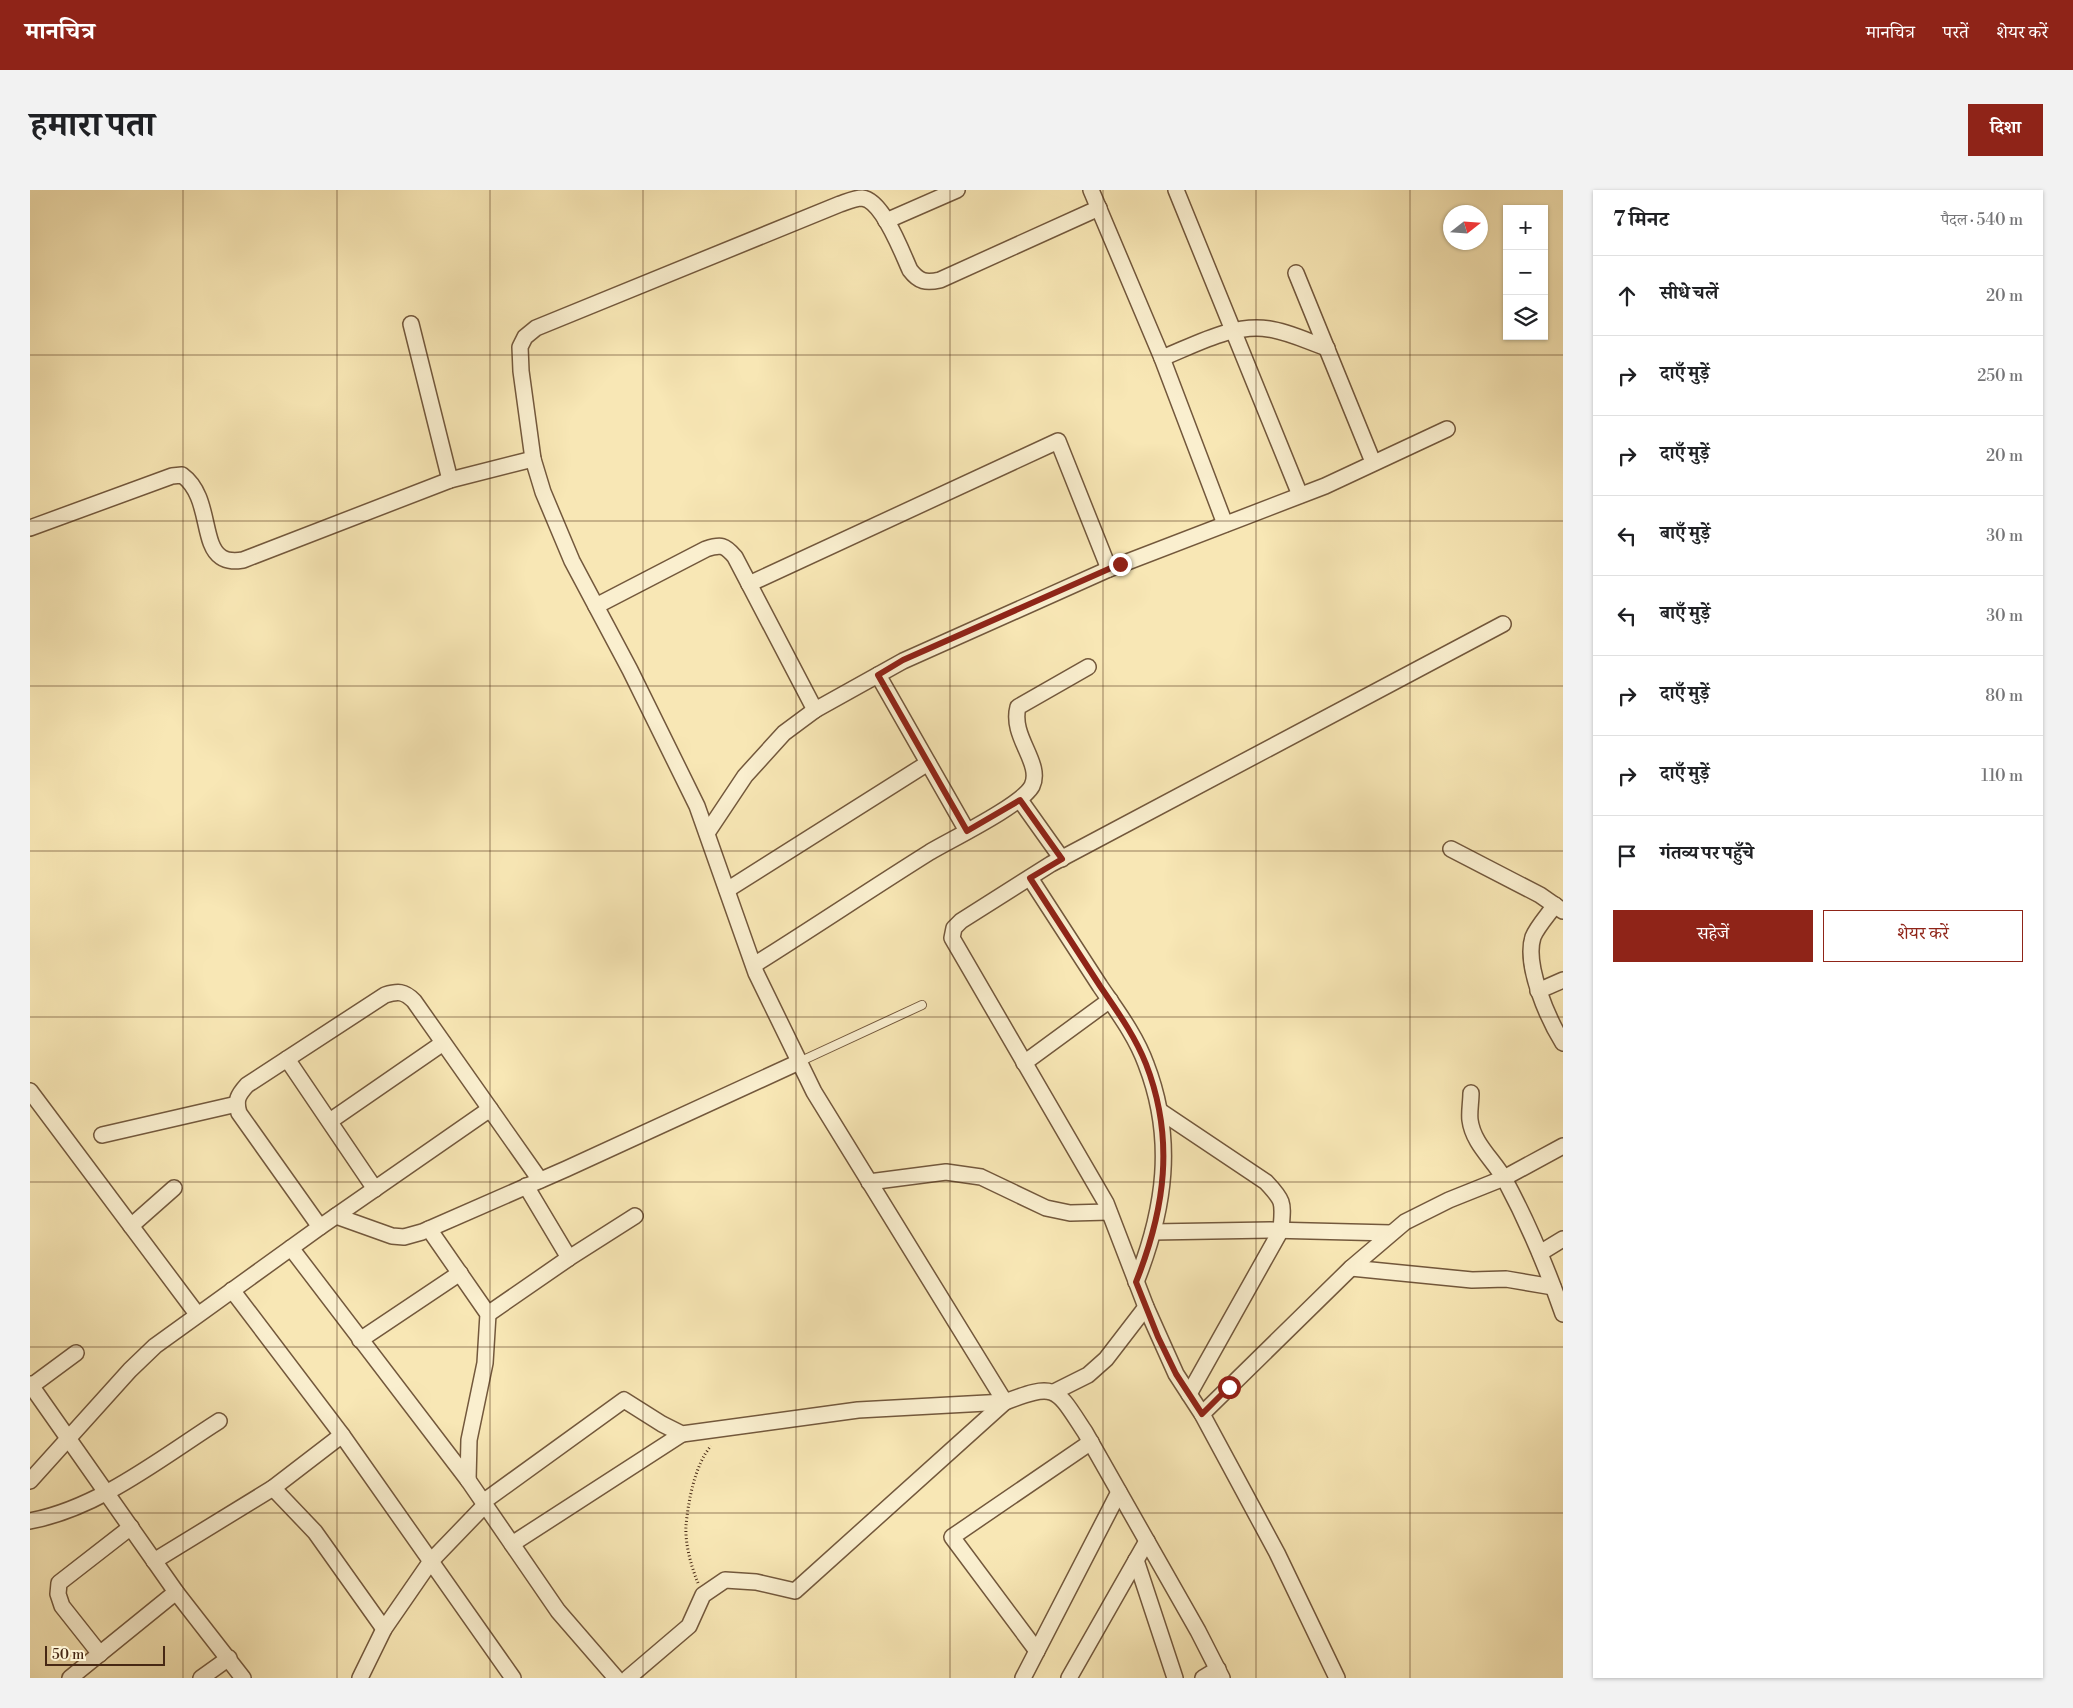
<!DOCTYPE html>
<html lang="hi">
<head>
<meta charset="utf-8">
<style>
  body { margin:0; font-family:"Libre Bodoni","Noto Serif Devanagari",serif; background:#f2f2f2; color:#202124 }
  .controls { position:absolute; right:15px; top:15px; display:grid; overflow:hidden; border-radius:0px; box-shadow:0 1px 4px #0004 }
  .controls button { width:45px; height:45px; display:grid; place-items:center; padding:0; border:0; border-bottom:1px solid #e0e0e0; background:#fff; color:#202124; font:25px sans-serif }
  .compass { position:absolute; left:1413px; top:15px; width:45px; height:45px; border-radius:50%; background:#fff; box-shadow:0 1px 4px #0004; rotate:73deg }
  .scale { position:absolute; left:15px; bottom:12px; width:120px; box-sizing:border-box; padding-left:5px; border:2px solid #472814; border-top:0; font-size:14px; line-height:18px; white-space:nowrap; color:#472814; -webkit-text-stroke:4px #faefcf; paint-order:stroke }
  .stop { position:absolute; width:15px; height:15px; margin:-11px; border:4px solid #8f2418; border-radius:50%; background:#fff }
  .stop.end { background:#8f2418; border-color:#fff; box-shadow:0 1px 5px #0008 }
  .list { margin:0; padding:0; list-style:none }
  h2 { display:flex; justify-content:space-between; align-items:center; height:65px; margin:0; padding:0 20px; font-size:21px }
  h2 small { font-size:16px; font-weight:400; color:#757577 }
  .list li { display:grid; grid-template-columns:32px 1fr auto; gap:15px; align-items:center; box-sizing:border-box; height:80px; padding:0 20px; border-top:1px solid #e0e0e0 }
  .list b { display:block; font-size:19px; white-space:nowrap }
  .list em { font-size:16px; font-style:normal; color:#757577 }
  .actions { display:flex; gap:10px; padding:15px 20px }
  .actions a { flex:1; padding:11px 0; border:1px solid #8f2418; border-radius:0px; text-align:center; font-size:18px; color:#8f2418 }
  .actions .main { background:#8f2418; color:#fff }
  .icon { flex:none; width:28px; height:28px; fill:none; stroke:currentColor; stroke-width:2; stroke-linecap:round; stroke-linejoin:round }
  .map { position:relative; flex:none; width:1533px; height:1488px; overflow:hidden; border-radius:0px }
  header { display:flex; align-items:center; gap:30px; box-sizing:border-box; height:70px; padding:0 25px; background:#8f2418; color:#fff }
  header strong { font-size:24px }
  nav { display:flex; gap:28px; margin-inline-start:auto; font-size:18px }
  .intro { display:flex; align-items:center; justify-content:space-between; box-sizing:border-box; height:120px; padding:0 30px }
  h1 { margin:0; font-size:35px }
  .button { padding:12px 22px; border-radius:0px; background:#8f2418; color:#fff; font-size:18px; font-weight:700 }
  main { display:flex; gap:30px; padding:0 30px }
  aside { flex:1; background:#fff; border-radius:0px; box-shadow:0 1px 4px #0004 }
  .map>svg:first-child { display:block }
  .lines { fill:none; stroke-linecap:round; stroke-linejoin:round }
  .service-casing { stroke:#73583c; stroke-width:10 }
  .minor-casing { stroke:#73583c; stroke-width:18 }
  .path { stroke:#472814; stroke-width:3; stroke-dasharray:1 2.5; stroke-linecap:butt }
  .service { stroke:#faefcf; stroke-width:8 }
  .minor { stroke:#faefcf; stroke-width:15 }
  .route { stroke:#8f2418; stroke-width:6 }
  .grid { fill:none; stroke:#472814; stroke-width:1; stroke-opacity:0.55 }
</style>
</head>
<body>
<header>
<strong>मानचित्र</strong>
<nav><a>मानचित्र</a><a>परतें</a><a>शेयर करें</a></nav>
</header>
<div class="intro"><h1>हमारा पता</h1><a class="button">दिशा</a></div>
<main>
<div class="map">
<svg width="1533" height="1488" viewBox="0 0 1533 1488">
  <rect width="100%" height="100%" fill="#f8e7b5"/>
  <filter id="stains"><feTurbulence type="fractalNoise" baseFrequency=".004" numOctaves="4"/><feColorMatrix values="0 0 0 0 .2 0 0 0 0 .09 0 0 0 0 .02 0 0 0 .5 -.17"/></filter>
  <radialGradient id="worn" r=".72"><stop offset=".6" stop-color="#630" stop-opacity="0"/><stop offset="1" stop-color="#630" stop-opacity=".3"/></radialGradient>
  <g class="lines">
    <defs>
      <polyline id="service" points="769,872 892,815"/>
      <g id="minor">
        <polyline points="1061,0 1132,168 1195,334"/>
        <polyline points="1146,0 1270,305"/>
        <path d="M1069 18 910 90C896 93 889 92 880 80 872 63 853 10 832 8 825 8 816 12 810 14L506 138 495 147 490 157 491 181 503 269 513 302 542 371 600 480 667 616 726 783 784 902 975 1212C1027 1192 1026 1198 1055 1242L1168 1441 1192 1488"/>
        <polyline points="856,31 927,0"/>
        <polyline points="1266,83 1343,272"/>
        <polyline points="381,134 420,290"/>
        <path d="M1132 168C1165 155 1203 133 1239 139 1259 142 1279 152 1297 158"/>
        <path d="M0 338 142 286 152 285C181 306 171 354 191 367 198 372 206 371 213 370L420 290 503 269"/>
        <polyline points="719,394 1028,251 1079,379"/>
        <path d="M566 416 676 359C691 354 695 355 705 367L785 520"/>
        <polyline points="848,485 937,641"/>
        <polyline points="990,610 1032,669"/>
        <polyline points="677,643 715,586 754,543 785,520 873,471 1079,379 1295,296 1417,239"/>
        <polyline points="1421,659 1510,705 1533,721"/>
        <path d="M1000 688C1023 724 1047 760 1070 796 1087 821 1106 846 1116 874 1145 949 1135 1019 1106 1092"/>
        <polyline points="697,700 898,573"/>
        <path d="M1525 715C1518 725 1507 737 1503 747 1494 775 1518 829 1533 853"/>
        <path d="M724 775C783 738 841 699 900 662 922 649 992 615 1002 596 1013 573 980 547 988 517L1058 477"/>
        <polyline points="1508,801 1533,790"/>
        <polyline points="257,869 345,999"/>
        <polyline points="994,873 1080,810"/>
        <polyline points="0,901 167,1124"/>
        <path d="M1441 903C1441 912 1439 922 1440 930 1443 954 1464 970 1475 990 1498 1033 1517 1078 1533 1124"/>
        <path d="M1130 921 1236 992C1255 1012 1253 1013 1251 1040L1159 1204"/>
        <polyline points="300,931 413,853"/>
        <polyline points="72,945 207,914"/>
        <polyline points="839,992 916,982 951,987 1016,1018 1040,1023 1079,1022"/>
        <polyline points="496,996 539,1068"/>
        <polyline points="306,1026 362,1046 374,1047 392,1042 536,979 769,872"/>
        <polyline points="101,1036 144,998"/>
        <path d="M290 1037 209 923C205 910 208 905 217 895L355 805C368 801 374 801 384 811L510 990"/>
        <polyline points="399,1039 458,1124 455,1173 439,1250 438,1290"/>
        <polyline points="1123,1042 1240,1040 1361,1043"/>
        <polyline points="261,1058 438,1290 528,1421 586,1488"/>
        <polyline points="1510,1063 1533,1049"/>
        <polyline points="1321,1078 1442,1090 1476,1089 1523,1097"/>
        <polyline points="202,1100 312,1245 483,1488"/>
        <polyline points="458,1124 539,1068 605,1026"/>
        <polyline points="330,1150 430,1083"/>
        <polyline points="0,1194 146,1402 213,1488"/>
        <polyline points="0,1197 46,1163"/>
        <polyline points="1024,1202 1058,1185 1076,1169 1116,1117"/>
        <polyline points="1172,1224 1321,1078 1375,1032 1419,1010 1474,988 1533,956"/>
        <polyline points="0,1291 100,1180 125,1156 290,1037 460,919"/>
        <polyline points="243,1298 285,1342 354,1439"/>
        <polyline points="453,1312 594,1210 632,1234 652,1244 828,1220 975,1212"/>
        <path d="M0 1331C69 1318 131 1268 189 1231"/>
        <polyline points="482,1354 652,1244"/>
        <polyline points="1106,1370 1145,1488"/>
        <polyline points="124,1371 243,1298 312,1245"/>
        <polyline points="1007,1461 922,1347 1061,1252"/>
        <polyline points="70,1464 32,1416 28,1404 29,1393 101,1337"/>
        <polyline points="40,1488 146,1402"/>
        <polyline points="171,1488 199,1468"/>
        <polyline points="330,1488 354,1439 401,1371 455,1315"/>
        <polyline points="598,1488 659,1436 673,1405 695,1390 726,1392 765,1401 975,1212"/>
        <polyline points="993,1488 1089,1302"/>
        <polyline points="1039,1488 1117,1351"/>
        <polyline points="1173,1488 1188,1479"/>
        <polyline points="1307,1488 1247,1363 1172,1224 1146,1184 1116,1117 1076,1013 922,748 924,738 931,731 1021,674 1473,434"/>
      </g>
    </defs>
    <use href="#service" class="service-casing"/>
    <use href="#minor" class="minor-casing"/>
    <path class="path" d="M668 1393C661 1376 655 1354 656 1336 658 1312 665 1274 681 1256"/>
    <use href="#service" class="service"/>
    <use href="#minor" class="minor"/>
  </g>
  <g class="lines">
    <path class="route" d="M1090 374 873 470 848 485 937 641 990 610 1032 669 1000 688C1023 724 1047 760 1070 796 1087 821 1105 846 1116 874 1145 949 1135 1019 1106 1092L1128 1147 1146 1184 1172 1224 1199 1197"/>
  </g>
  <path class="grid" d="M153 0V1488M307 0V1488M460 0V1488M613 0V1488M766 0V1488M920 0V1488M1073 0V1488M1226 0V1488M1380 0V1488M0 165H1533M0 331H1533M0 496H1533M0 661H1533M0 827H1533M0 992H1533M0 1157H1533M0 1323H1533"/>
  <rect width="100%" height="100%" filter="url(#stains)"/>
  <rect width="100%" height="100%" fill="url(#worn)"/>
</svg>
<div class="controls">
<button>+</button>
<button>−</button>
<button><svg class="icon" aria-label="layers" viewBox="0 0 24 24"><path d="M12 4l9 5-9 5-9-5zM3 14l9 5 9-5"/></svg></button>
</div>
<svg class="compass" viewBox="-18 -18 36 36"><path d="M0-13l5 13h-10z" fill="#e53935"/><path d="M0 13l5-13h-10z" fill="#757577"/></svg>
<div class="scale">50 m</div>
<div class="stop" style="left:1199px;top:1197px"></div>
<div class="stop end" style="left:1090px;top:374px"></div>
</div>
<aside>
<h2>7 मिनट<small>पैदल · 540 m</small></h2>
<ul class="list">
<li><svg class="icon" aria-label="ahead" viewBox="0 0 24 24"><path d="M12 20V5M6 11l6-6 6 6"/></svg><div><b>सीधे चलें</b></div><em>20 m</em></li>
<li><svg class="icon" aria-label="right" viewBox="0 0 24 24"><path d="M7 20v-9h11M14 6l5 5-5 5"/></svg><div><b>दाएँ मुड़ें</b></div><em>250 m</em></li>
<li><svg class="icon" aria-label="right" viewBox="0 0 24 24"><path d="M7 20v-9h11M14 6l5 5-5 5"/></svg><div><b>दाएँ मुड़ें</b></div><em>20 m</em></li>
<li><svg class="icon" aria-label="left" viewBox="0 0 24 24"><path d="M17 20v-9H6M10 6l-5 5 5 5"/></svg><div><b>बाएँ मुड़ें</b></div><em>30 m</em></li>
<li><svg class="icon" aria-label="left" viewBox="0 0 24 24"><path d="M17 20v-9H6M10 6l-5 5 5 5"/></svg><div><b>बाएँ मुड़ें</b></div><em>30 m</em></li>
<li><svg class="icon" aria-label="right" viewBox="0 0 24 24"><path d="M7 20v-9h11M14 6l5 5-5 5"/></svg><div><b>दाएँ मुड़ें</b></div><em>80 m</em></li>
<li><svg class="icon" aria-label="right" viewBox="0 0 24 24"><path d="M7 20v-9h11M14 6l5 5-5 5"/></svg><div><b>दाएँ मुड़ें</b></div><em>110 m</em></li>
<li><svg class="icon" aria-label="arrive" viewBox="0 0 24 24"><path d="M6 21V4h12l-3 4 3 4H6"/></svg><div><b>गंतव्य पर पहुँचे</b></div></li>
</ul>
<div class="actions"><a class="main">सहेजें</a><a>शेयर करें</a></div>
</aside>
</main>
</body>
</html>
